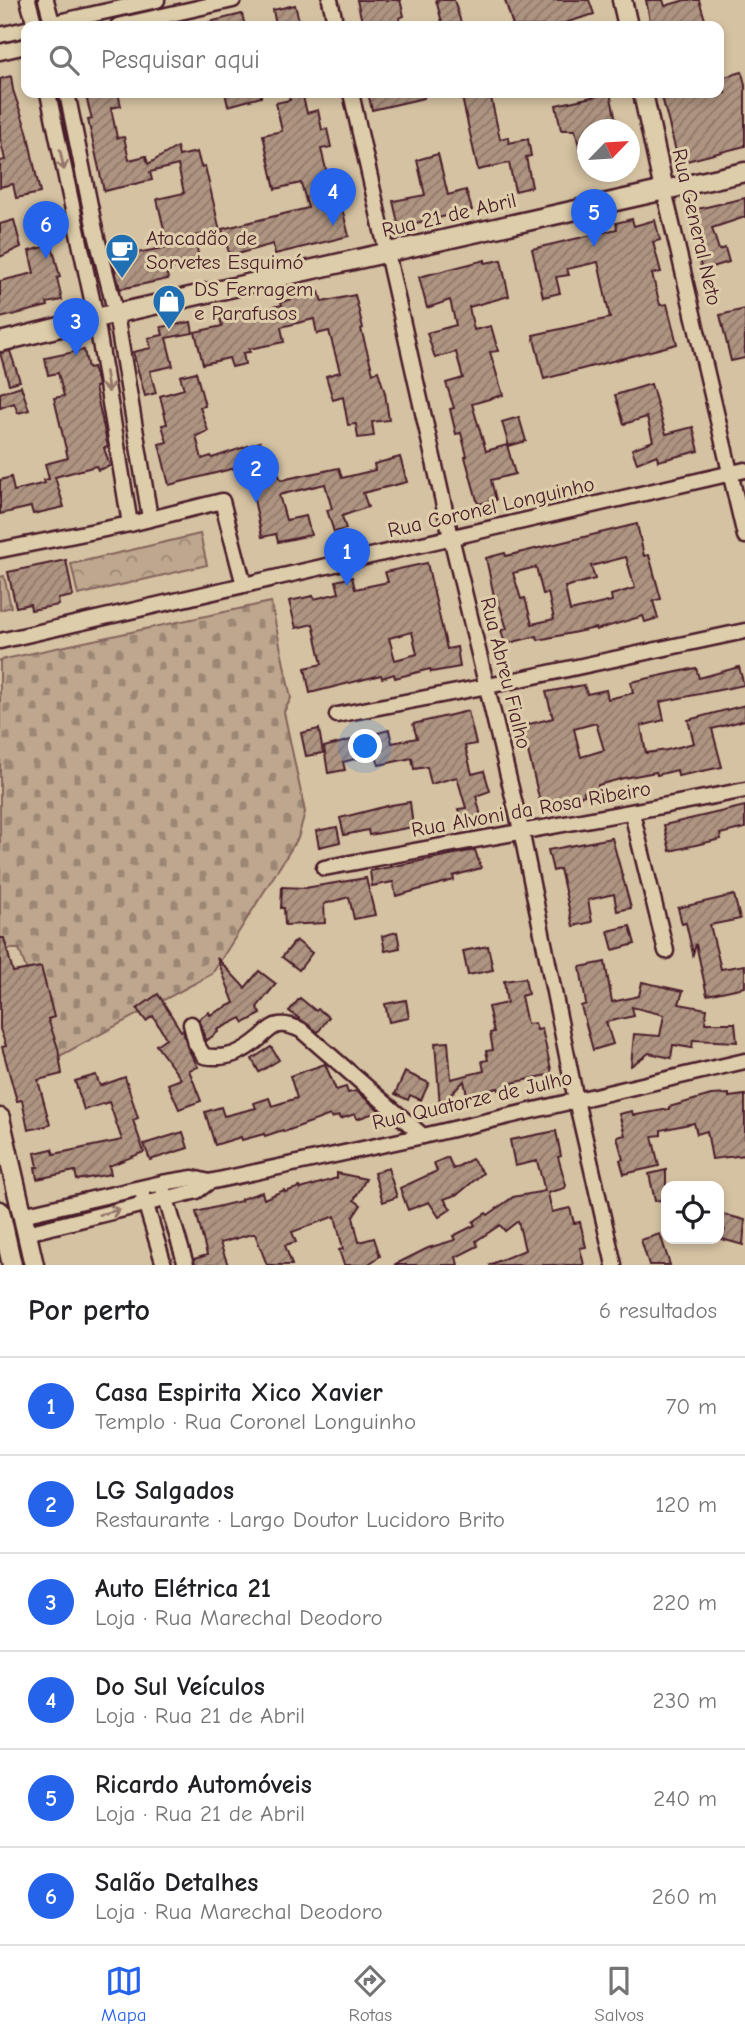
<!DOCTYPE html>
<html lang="pt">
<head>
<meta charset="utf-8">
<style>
  body { margin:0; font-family:"Comic Neue",sans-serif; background:#f6f6f6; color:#202124 }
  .controls { position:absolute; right:21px; bottom:21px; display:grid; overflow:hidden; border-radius:14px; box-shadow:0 4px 10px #0003 }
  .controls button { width:63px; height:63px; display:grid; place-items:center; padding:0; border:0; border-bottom:2px solid #e0e0e0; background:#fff; color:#202124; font:35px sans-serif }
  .compass { position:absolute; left:577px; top:119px; width:63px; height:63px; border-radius:50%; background:#fff; box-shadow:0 4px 10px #0003; rotate:65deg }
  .you { position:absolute; left:366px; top:747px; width:24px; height:24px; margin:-18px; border:5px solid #fff; border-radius:50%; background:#1a73e8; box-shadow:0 0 0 10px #1a73e833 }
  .badge { display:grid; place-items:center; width:46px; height:46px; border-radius:50%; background:#2563eb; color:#fff; font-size:23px; font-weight:700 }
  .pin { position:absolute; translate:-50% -58px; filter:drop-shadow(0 2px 4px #0008) }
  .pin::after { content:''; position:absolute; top:37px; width:24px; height:21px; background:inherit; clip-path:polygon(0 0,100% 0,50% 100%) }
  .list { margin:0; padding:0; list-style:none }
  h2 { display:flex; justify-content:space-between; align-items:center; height:91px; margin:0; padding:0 28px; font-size:30px }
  h2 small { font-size:23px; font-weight:400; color:#757577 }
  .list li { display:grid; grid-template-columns:46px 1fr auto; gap:21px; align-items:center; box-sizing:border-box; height:98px; padding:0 28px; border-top:2px solid #e0e0e0 }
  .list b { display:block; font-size:26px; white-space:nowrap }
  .list p { margin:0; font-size:23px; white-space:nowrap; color:#757577 }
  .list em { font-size:23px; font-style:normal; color:#757577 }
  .icon { flex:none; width:38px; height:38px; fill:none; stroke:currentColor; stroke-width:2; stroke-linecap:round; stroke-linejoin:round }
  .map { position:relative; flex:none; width:745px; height:1265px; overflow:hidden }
  .search { position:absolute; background:#fff; box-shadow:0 4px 10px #0003; left:21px; right:21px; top:21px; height:77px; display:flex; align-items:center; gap:18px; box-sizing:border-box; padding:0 24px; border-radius:14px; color:#757577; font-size:26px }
  .sheet { height:679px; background:#fff }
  nav { display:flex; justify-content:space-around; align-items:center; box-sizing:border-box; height:98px; border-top:2px solid #e0e0e0; background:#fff; font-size:19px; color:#757577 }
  nav a { display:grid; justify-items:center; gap:4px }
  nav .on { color:#2563eb }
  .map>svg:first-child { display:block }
  .cemetery { fill:url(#cemetery-stones); stroke:#84635c; stroke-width:2 }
  .park { fill:url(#park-crowns); stroke:#84635c; stroke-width:2 }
  .building { fill:url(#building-hatch); stroke:#4a1f2b; stroke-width:2; fill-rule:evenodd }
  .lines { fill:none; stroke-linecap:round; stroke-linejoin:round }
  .minor-casing { stroke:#4a1f2b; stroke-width:19 }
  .tertiary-casing { stroke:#4a1f2b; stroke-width:23 }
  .minor { stroke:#decdaa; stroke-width:14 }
  .tertiary { stroke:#decdaa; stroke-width:18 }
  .oneway { stroke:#94766a }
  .labels { text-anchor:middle; stroke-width:6; stroke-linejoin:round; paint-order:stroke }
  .street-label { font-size:21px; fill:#4a1f2b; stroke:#decdaa }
  .poi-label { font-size:21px; fill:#4a1f2b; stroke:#decdaa; text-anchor:start }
</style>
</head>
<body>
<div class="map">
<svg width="745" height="1265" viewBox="0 0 745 1265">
  <defs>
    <pattern id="cemetery-stones" width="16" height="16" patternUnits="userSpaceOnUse" patternTransform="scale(1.75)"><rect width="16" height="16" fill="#bea78e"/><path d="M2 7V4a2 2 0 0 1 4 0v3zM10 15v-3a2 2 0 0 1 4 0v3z" fill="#9c8774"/></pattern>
    <pattern id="park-crowns" width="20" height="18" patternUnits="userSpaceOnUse" patternTransform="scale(1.75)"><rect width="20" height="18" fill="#bea78e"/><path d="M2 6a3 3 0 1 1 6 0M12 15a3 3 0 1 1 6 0" fill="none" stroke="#9c8774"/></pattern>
    <pattern id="building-hatch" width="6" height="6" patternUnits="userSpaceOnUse" patternTransform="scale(1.75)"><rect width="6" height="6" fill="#ae9481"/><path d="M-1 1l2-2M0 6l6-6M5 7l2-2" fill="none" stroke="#90786a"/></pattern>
  </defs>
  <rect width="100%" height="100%" fill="#d5c2a2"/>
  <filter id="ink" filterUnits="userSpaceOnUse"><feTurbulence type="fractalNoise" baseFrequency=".0143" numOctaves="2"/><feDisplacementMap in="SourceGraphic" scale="14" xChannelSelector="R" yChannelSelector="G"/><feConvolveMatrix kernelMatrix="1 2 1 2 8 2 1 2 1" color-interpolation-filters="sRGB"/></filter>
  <g filter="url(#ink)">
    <polygon class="cemetery" points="271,602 291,698 284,712 305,812 298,838 212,974 58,1057 19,949 0,949 0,660"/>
    <g class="park">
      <polygon points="200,534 207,565 78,595 71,564"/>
      <polygon points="4,576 11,607 0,610 0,577"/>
    </g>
    <g class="building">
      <polygon points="357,0 400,0 404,16 399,18 401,26 363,26"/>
      <polygon points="436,0 454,0 462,26 443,26"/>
      <polygon points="505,0 589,0 594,14 555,26 513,26"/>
      <polygon points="646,0 663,0 665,6 685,0 699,0 707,26 651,26"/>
      <polygon points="295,5 300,24 276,26 273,10"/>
      <polygon points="242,14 245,26 209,26 209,22"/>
      <polygon points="742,72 745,85 745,146 679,163 661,93 725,93 721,78"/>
      <polygon points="11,76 13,90 27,131 40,193 16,198 13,184 0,187 0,161 5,160 0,138 0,79"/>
      <polygon points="85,93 118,93 121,106 111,108 117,138 124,137 129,160 146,156 148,164 177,147 179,156 197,152 201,167 205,166 220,231 194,236 200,262 166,270 168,279 120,289 109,247 135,242 137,253 168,247 157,199 184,193 178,165 150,172 152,180 104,191 88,120 92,119"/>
      <polygon points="225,93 261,93 261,97 228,106"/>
      <polygon points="288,93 302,93 307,113 318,110 322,130 327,129 331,147 321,149 334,202 340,200 349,236 275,254 273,244 230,256 222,229 308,208 301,183 275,189 263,135 282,131 276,103 290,100"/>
      <polygon points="368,93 424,93 424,98 372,110"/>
      <polygon points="461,93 490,93 500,139 508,137 509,143 528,139 531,156 526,157 532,187 515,191 509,163 478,170"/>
      <polygon points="610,93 618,130 587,130 587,161 583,162 575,130 561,130 556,105"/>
      <polygon points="438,154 448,195 466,190 472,210 399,227 393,201 425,195 417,160"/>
      <polygon points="745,198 745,217 712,228 719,250 725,248 729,262 702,270 698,256 702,255 689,211"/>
      <polygon points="632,219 634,226 655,220 660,240 653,242 661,272 652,274 660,305 667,304 677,344 544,379 533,335 610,318 598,262 567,269 569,275 556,277 560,293 543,297 532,249 617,229 616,223"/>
      <polygon points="14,220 21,247 0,257 0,224"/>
      <polygon points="52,245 60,277 57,278 62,300 47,303 48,306 0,318 0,281 34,273 29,251"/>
      <polygon points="485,260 485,263 501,260 509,296 469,307 474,330 491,326 498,351 490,352 503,395 472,404 486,451 507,445 515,474 491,480 496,500 478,504 465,457 467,456 461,433 456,434 450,409 454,408 446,383 463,378 456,352 435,358 427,333 456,325 450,300 427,308 419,277"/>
      <polygon points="319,292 322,302 355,295 363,328 361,329 373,373 378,371 385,393 389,420 372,422 374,436 358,438 356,424 348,425 343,397 333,400 326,376 340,372 329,331 317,334 314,319 281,327 284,342 249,349 250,352 243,353 245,364 232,367 229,358 203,364 195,332 222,326 220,318 282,305 281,302"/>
      <polygon points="745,309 745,358 731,361 720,315"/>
      <polygon points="191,322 193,333 166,338 173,366 150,371 156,393 145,396 133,352 151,348 148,338 163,335 161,327"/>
      <polygon points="84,350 88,368 93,367 97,381 98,386 95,387 108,447 104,448 110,466 98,470 96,466 55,477 64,507 33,514 31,507 0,514 0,480 11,477 14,491 45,483 44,480 49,479 45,464 68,458 54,398 64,396 58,373 48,375 45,358"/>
      <polygon points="10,351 20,381 9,384 0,353"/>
      <polygon points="196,372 205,406 200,407 208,431 196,436 202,459 211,456 212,458 260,442 266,461 272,459 281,480 339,468 342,478 375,470 374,464 400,457 407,482 363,493 368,507 342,516 346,529 334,532 327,510 332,509 325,484 279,495 286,520 306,516 311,535 278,542 276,534 262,537 252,490 243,466 169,485 159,444 167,442 162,425 167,424 160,396 184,389 180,376"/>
      <polygon points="651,384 666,434 693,427 699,451 658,461 657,455 637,463 632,449 653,441 647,417 624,424 615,395"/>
      <polygon points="21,386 29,410 18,413 14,403 0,408 0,393"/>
      <polygon points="519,417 526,441 509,446 502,422"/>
      <path d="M637 524 644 556 649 555 661 599 653 601 658 618 645 622 643 616 596 630V628L538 640 537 636 505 644 501 630 507 629 498 600 495 601 486 558 505 553 506 556ZM626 557 635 588 611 595 612 601 570 611 565 587 595 579 591 566ZM536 567 543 594 548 593 554 619 532 624 525 598 521 599 513 573Z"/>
      <polygon points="66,560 73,596 58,599 59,605 31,610 30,604 16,607 8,572"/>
      <path d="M427 563 447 649 457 647 460 667 431 672 430 669 395 678 394 674 382 678 381 675 310 693 305 668 322 664 313 624 296 628 289 601 313 596 314 599 339 593 336 581 352 577 355 589 388 582 385 572ZM412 632 417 654 395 660 389 638Z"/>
      <path d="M739 667 744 685 660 702 664 720 641 726 646 753 667 750 694 743 688 720 745 705V720L712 729 722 767 678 776 677 770 657 775 656 772 624 778 598 785V789L584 792 585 795 541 806 522 726 553 718 546 692 584 685 587 694 606 690 608 699 633 693 631 682 696 668 699 678ZM596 723 604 750 581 757 574 729Z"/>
      <polygon points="468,711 476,744 465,746 472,774 484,771 490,791 476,796 482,820 462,824 458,809 466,808 457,777 431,784 427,767 414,769 412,758 379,765 375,754 343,762 345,770 328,773 324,747 389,730 392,743 417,738 413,724"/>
      <polygon points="319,729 323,753 306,756 301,733"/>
      <polygon points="410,802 413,827 369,835 368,830 344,835 340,818 391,805"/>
      <polygon points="745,806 745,828 720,834 721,839 670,851 664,825"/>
      <polygon points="337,827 340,842 319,847 316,831"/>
      <polygon points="612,838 631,908 617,911 614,894 588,900 592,922 573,926 560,869 553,871 548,850"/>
      <polygon points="475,850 481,868 453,876 454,880 396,896 393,882 372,886 370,871"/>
      <polygon points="366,878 375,915 354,919 349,897 324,904 325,923 285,925 284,908 281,908 282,887 305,888"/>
      <polygon points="734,895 740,919 710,925 721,969 745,965 745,987 707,995 696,944 693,954 686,923 682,924 678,908"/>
      <polygon points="630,926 635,944 613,950 608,931"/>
      <polygon points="397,932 400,948 385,951 382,936"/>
      <polygon points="0,938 4,938 13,972 41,967 54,1017 48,1019 58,1048 62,1074 38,1080 50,1125 28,1130 22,1100 17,1101 2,1047 6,1046 0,1029"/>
      <polygon points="296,940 312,953 299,970 282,957"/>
      <polygon points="488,946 493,970 468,975 463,951"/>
      <polygon points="217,958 245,988 259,971 276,984 257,1007 261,1014 244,1023 241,1018 217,1030 218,1032 206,1041 199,1019 209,1012 210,1015 234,1003"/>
      <polygon points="605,962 612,1002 639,996 642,982 683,991 679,1004 707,1009 705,1023 735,1023 737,1042 693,1040 692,1048 673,1045 671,1058 649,1053 631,1066 634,1034 660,1036 664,1015 632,1007 634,1016 606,1022 613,1044 593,1050 581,1006 586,1004 580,967"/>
      <polygon points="525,978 528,994 521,996 527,1024 535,1023 537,1030 542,1029 552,1074 512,1083 513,1087 499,1090 498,1088 467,1095 464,1081 440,1106 435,1043 448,1042 451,1079 484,1071 482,1061 488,1060 486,1051 493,1050 490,1033 494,1032 488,1007 507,1003 504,981"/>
      <polygon points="158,994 181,1031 183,1030 187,1047 198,1067 189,1070 201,1101 179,1109 168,1084 181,1079 156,1045 166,1038 153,1016 146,1021 137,1009"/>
      <polygon points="300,998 316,1011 318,1009 329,1017 318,1032 289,1011"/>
      <polygon points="406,1000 409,1018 389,1022 385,1004"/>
      <polygon points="271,1047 279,1060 259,1072 252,1059"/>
      <polygon points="325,1064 336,1090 346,1087 348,1093 356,1091 380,1111 357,1119 355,1114 340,1119 339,1116 331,1118 330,1115 284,1132 283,1130 265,1136 264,1134 242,1140 241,1137 215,1145 205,1112 221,1107 224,1116 256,1108 254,1103 269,1098 272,1106 297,1098 290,1076"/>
      <polygon points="405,1072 429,1083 421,1100 410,1095 408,1100 395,1094"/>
      <polygon points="96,1075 100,1086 125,1077 138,1118 133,1120 144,1152 109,1166 111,1174 77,1180 75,1171 37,1179 35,1167 38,1167 35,1153 52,1149 54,1154 122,1140 109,1102 84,1110 75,1081"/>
      <polygon points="729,1094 729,1097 745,1095 745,1155 712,1159 707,1131 697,1134 694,1123 661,1130 661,1135 652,1136 659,1166 624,1174 620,1160 623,1159 617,1137 625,1135 619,1114 632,1111 633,1115 636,1115 669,1109 669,1107 711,1095"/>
      <polygon points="556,1131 561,1156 558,1157 566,1185 565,1188 548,1193 552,1212 570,1208 574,1223 580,1222 586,1247 580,1248 584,1265 489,1265 525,1250 518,1221 505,1231 500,1225 476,1241 478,1246 456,1257 458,1265 394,1265 428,1248 455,1240 453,1236 475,1225 473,1222 486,1213 488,1215 513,1197 545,1191 537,1161 515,1166 510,1140"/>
      <polygon points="183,1132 188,1148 150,1160 144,1144"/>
      <polygon points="448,1157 453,1169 472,1159 483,1173 458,1194 444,1199 451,1209 439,1217 429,1202 408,1210 400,1188 437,1171 434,1163"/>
      <polygon points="388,1168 397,1197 383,1202 374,1173"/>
      <polygon points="666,1170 666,1199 655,1201 649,1174"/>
      <polygon points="337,1173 366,1179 354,1200 361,1205 353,1217 359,1242 374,1238 380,1256 367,1265 344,1265 339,1250 343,1249 335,1216 292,1232 296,1242 285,1245 292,1265 267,1265 255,1234 252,1234 220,1243 228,1265 195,1265 194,1259 207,1255 196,1212 241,1201 241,1199 262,1192 264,1199 284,1190 285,1192 300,1187 301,1189 337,1178"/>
      <polygon points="719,1213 745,1220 743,1245 722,1239 725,1230 719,1228"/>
      <polygon points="660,1234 670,1265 649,1265 641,1240"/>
    </g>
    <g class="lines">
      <defs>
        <g id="minor">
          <polyline points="28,0 35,26"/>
          <polyline points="46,0 53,26"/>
          <polyline points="330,0 336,26"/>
          <polyline points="40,26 157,0"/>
          <polyline points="118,26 233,0"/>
          <polyline points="0,35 26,29"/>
          <polyline points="0,52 26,46"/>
          <polyline points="48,93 96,318 130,524"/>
          <polyline points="67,93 95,230 116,314 150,518"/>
          <polyline points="351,93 451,537 521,830 576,1100 614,1265"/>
          <polyline points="664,190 745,536"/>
          <polyline points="0,550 130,524 222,501 244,585"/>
          <polyline points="0,641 745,470"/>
          <polyline points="337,715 488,686 745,631"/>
          <polyline points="632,813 666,951"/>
          <path d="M324 868C464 841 605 818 745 790"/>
          <path d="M191 1024 196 1044 204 1056C227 1060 242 1053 260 1038 266 1033 271 1026 279 1025 287 1024 294 1027 301 1030L423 1136"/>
          <polyline points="163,1189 186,1265"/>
          <polyline points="143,1195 164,1265"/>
          <polyline points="22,1215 162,1183 193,1178 209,1182 423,1136 745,1061"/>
          <polyline points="27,1233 197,1191 209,1182"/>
        </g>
        <g id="tertiary">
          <polyline points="622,0 628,26"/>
          <polyline points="643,93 664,190"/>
          <polyline points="0,342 96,318 745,172"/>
          <polyline points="0,1118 34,1265"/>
          <polyline points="0,1211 12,1265"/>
        </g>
      </defs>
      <use href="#minor" class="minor-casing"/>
      <use href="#tertiary" class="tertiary-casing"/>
      <use href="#minor" class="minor"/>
      <use href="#tertiary" class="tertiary"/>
    </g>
    <defs><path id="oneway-shaft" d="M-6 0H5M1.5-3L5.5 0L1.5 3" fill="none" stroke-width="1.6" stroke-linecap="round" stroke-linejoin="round" transform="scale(1.75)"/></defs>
    <g class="oneway">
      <use href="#oneway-shaft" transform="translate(62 160) rotate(78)"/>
      <use href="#oneway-shaft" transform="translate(107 382) rotate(81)"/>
      <use href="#oneway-shaft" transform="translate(110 1212) rotate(-14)"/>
    </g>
  </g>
  <defs>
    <symbol id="cafe-pin" viewBox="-11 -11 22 30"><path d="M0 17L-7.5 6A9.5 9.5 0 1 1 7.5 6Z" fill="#1f6fb2" stroke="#decdaa"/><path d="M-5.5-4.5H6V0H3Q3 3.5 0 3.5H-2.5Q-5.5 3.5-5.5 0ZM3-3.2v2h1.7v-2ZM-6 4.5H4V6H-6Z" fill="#fff"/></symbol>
    <symbol id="shop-pin" viewBox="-11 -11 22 30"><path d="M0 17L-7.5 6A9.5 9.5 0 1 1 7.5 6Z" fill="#1f6fb2" stroke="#decdaa"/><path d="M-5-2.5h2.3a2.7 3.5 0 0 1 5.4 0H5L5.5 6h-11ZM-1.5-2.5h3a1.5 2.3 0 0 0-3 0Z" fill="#fff"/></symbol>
  </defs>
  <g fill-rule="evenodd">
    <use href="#cafe-pin" x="103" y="231" width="38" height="52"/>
    <use href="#shop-pin" x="150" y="282" width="38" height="52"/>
  </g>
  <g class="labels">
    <g class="street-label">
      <text transform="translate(449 215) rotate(-13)" y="7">Rua 21 de Abril</text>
      <text transform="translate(697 227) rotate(77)" y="7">Rua General Neto</text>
      <text transform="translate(491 507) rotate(-13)" y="7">Rua Coronel Longuinho</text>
      <text transform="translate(506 673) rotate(76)" y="7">Rua Abreu Fialho</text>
      <text transform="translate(531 809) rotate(-10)" y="7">Rua Alvoni da Rosa Ribeiro</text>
      <text transform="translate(472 1100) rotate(-13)" y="7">Rua Quatorze de Julho</text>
    </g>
    <g class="poi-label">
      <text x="146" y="245">Atacadão de<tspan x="146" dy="24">Sorvetes Esquimó</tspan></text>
      <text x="194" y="296">DS Ferragem<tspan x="194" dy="24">e Parafusos</tspan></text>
    </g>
  </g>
</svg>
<div class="controls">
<button><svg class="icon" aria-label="locate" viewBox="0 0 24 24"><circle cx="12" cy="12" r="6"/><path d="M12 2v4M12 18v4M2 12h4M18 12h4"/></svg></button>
</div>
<svg class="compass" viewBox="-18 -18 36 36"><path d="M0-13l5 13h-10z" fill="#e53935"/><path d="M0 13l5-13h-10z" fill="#757577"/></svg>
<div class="you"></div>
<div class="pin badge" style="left:347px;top:586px">1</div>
<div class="pin badge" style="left:256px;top:503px">2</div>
<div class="pin badge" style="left:76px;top:356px">3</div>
<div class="pin badge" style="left:333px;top:226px">4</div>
<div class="pin badge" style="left:594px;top:247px">5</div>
<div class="pin badge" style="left:46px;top:259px">6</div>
<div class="search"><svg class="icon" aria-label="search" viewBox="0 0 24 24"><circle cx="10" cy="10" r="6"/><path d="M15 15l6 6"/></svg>Pesquisar aqui</div>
</div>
<section class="sheet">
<h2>Por perto<small>6 resultados</small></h2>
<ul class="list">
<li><span class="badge">1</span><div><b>Casa Espirita Xico Xavier</b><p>Templo · Rua Coronel Longuinho</p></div><em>70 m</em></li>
<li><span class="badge">2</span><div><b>LG Salgados</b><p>Restaurante · Largo Doutor Lucidoro Brito</p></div><em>120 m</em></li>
<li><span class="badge">3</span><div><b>Auto Elétrica 21</b><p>Loja · Rua Marechal Deodoro</p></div><em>220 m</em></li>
<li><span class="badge">4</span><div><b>Do Sul Veículos</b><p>Loja · Rua 21 de Abril</p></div><em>230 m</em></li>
<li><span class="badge">5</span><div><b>Ricardo Automóveis</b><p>Loja · Rua 21 de Abril</p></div><em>240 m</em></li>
<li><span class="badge">6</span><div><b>Salão Detalhes</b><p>Loja · Rua Marechal Deodoro</p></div><em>260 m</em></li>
</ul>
</section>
<nav>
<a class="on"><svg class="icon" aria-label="map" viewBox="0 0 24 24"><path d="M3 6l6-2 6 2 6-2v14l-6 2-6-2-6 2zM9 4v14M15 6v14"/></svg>Mapa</a>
<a><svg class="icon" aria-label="directions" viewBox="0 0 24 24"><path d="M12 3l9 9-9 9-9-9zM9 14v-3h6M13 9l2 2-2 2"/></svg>Rotas</a>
<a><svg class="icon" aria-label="saved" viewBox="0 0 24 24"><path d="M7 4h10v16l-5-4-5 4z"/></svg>Salvos</a>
</nav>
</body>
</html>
